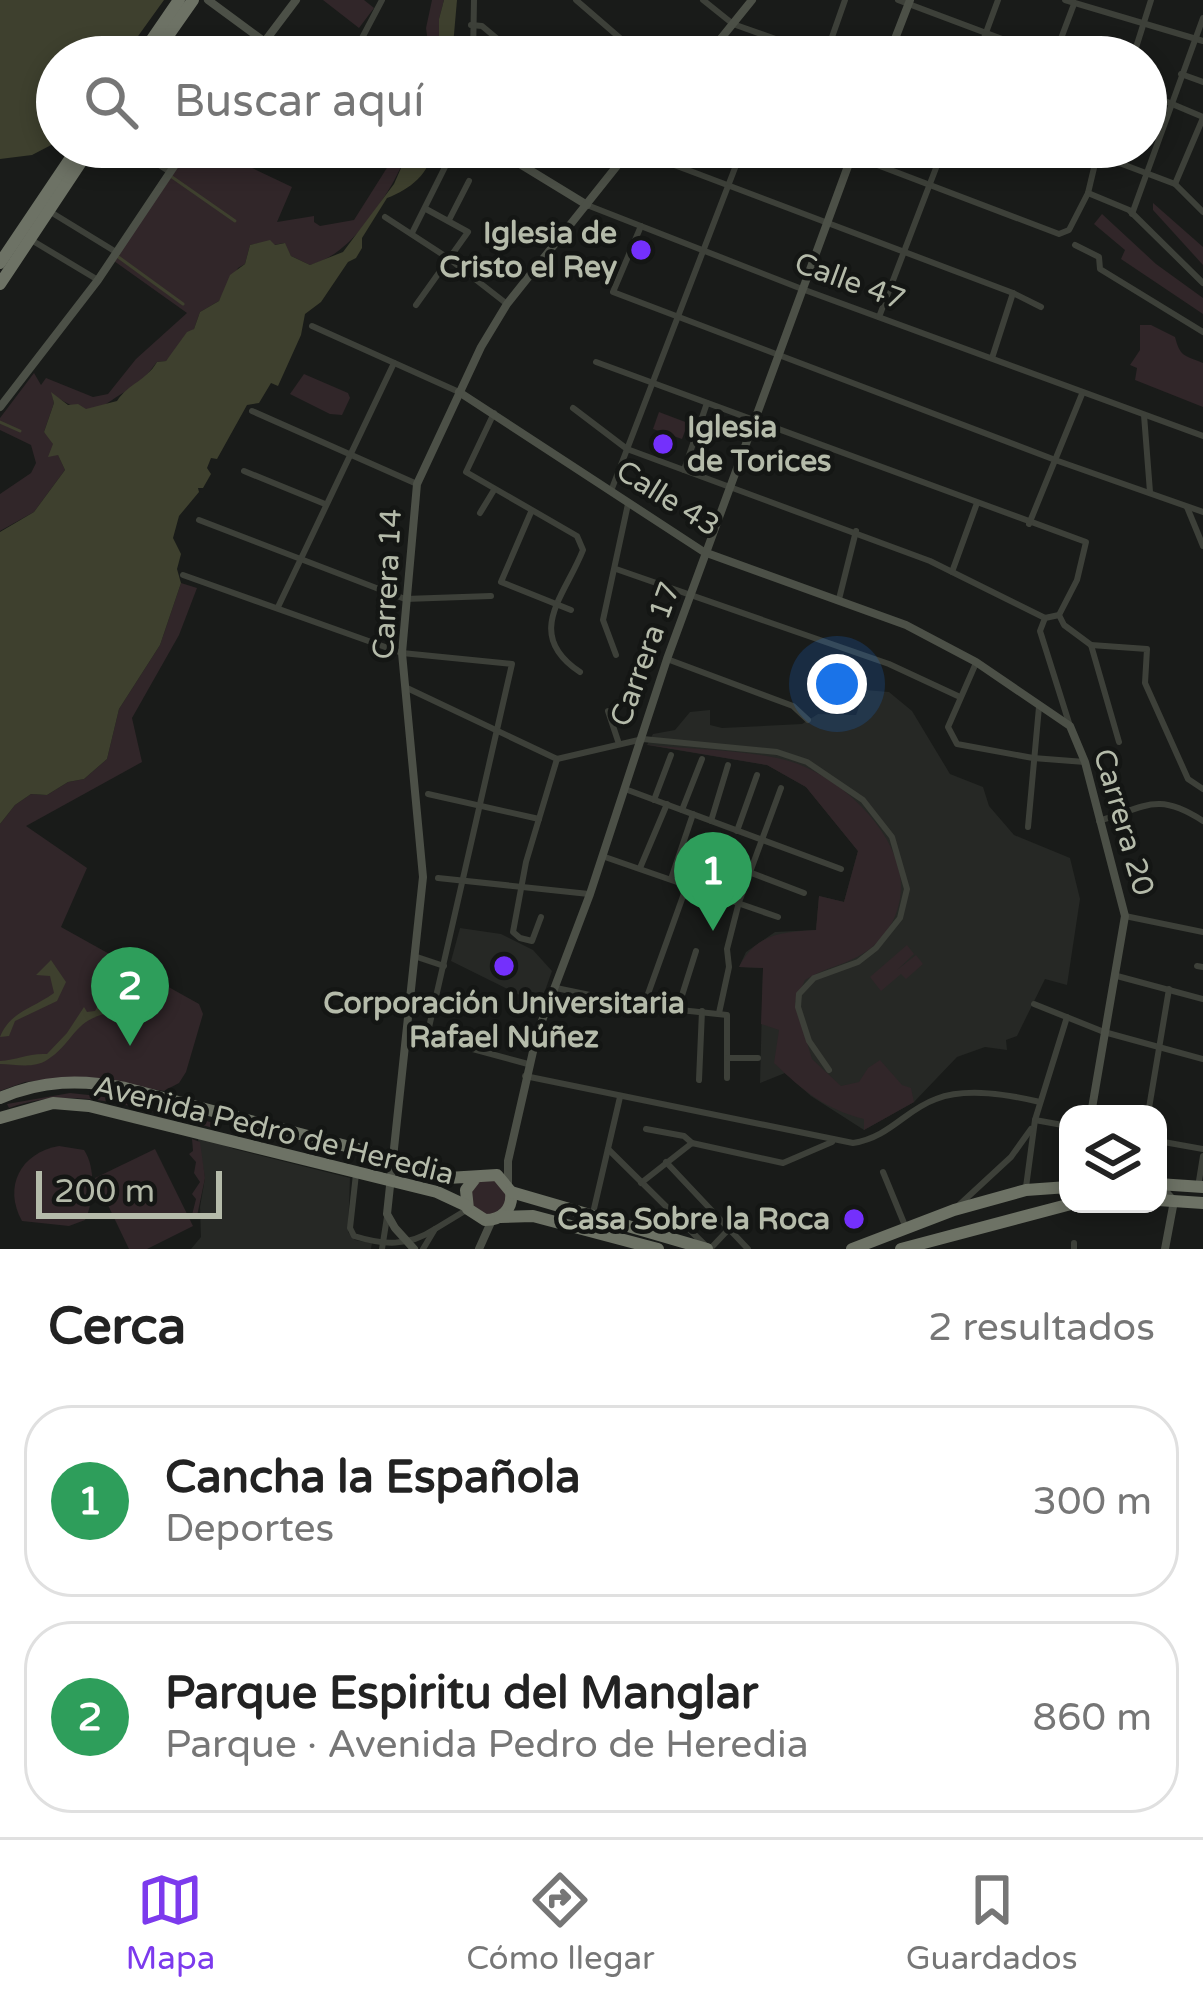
<!DOCTYPE html>
<html lang="es">
<head>
<meta charset="utf-8">
<style>
  body { margin:0; font-family:"Varela Round",sans-serif; background:#f6f6f6; color:#222 }
  .controls { position:absolute; right:36px; bottom:36px; display:grid; overflow:hidden; border-radius:24px; box-shadow:0 6px 18px #0003 }
  .controls button { width:108px; height:108px; display:grid; place-items:center; padding:0; border:0; border-bottom:3px solid #e0e0e0; background:#fff; color:#222; font:60px sans-serif }
  .scale { position:absolute; left:36px; bottom:30px; width:186px; box-sizing:border-box; padding-left:12px; border:6px solid #b5bbaa; border-top:0; font-size:33px; line-height:42px; white-space:nowrap; color:#b5bbaa; -webkit-text-stroke:9px #141614; paint-order:stroke }
  .you { position:absolute; left:837px; top:684px; width:42px; height:42px; margin:-30px; border:9px solid #fff; border-radius:50%; background:#1a73e8; box-shadow:0 0 0 18px #1a73e833 }
  .badge { display:grid; place-items:center; width:78px; height:78px; border-radius:50%; background:#7c3aed; color:#fff; font-size:39px; font-weight:700 }
  .pin { position:absolute; translate:-50% -99px; filter:drop-shadow(0 3px 6px #0008) }
  .pin::after { content:''; position:absolute; top:63px; width:42px; height:36px; background:inherit; clip-path:polygon(0 0,100% 0,50% 100%) }
  .list { margin:0; padding:0; list-style:none }
  h2 { display:flex; justify-content:space-between; align-items:center; height:156px; margin:0; padding:0 48px; font-size:51px }
  h2 small { font-size:39px; font-weight:400; color:#767676 }
  .list li { display:grid; grid-template-columns:78px 1fr auto; gap:36px; align-items:center; box-sizing:border-box; height:192px; margin:0 24px 24px; padding:0 24px; border:3px solid #e0e0e0; border-radius:48px }
  .list b { display:block; font-size:45px; white-space:nowrap }
  .list p { margin:0; font-size:39px; white-space:nowrap; color:#767676 }
  .list em { font-size:39px; font-style:normal; color:#767676 }
  .icon { flex:none; width:66px; height:66px; fill:none; stroke:currentColor; stroke-width:2; stroke-linecap:round; stroke-linejoin:round }
  .map { position:relative; flex:none; width:1203px; height:1249px; overflow:hidden }
  .search { position:absolute; background:#fff; box-shadow:0 6px 18px #0003; left:36px; right:36px; top:36px; height:132px; display:flex; align-items:center; gap:30px; box-sizing:border-box; padding:0 42px; border-radius:66px; color:#767676; font-size:45px }
  .sheet { height:588px; background:#fff }
  nav { display:flex; justify-content:space-around; align-items:center; box-sizing:border-box; height:168px; border-top:3px solid #e0e0e0; background:#fff; font-size:33px; color:#767676 }
  nav a { display:grid; justify-items:center; gap:6px }
  nav .on { color:#7c3aed }
  .map>svg:first-child { display:block }
  .built { fill:#262825 }
  .green { fill:#312629 }
  .water { fill:#3e402e }
  .lines { fill:none; stroke-linecap:round; stroke-linejoin:round }
  .stream { stroke:#3e402e; stroke-width:3 }
  .street { stroke:#3d4039; stroke-width:6 }
  .secondary { stroke:#4c5047; stroke-width:8 }
  .highway { stroke:#6d7265; stroke-width:12 }
  .poi-dot { fill:#7430fc; stroke:#141614; stroke-width:4.5 }
  .labels { text-anchor:middle; stroke-width:9; stroke-linejoin:round; paint-order:stroke }
  .poi-label { font-size:30px; font-weight:bold; fill:#b5bbaa; stroke:#141614; text-anchor:end }
  .street-label { font-size:30px; fill:#b5bbaa; stroke:#141614 }
</style>
</head>
<body>
<div class="map">
<svg width="1203" height="1249" viewBox="0 0 1203 1249">
  <rect width="100%" height="100%" fill="#191b19"/>
  <g class="built">
    <polygon points="865,690 889,692 912,711 950,774 983,787 989,806 1014,835 1070,858 1080,899 1067,985 1045,979 1017,1036 1006,1040 1007,1050 985,1047 957,1057 914,1102 864,1130 811,1096 785,1073 760,1083 763,968 739,967 746,952 775,932 816,930 819,896 844,902 858,851 806,787 767,765 647,745 653,734 675,730 690,712 710,710 710,725 722,728 802,724 818,714 856,715"/>
    <polygon points="460,928 501,934 533,950 552,971 540,1005 451,961"/>
    <polygon points="197,1134 234,1149 350,1178 348,1232 355,1240 372,1243 371,1249 191,1249 201,1237 200,1207 205,1178"/>
  </g>
  <g class="green">
    <polygon points="323,0 364,0 374,8 359,28"/>
    <polygon points="432,0 444,0 439,19 439,57 430,57 426,28"/>
    <path d="M190 147H208L292 187 277 222 314 216V222L320 226 354 220 390 163 406 147H416C404 156 399 173 391 186 372 217 346 256 310 265L291 256 284 243 274 245 270 241 250 245 245 264 238 268 219 301 200 312 194 329 166 361 157 362 139 385C101 400 100 427 52 394L54 403 44 432 50 437 65 470 34 512 0 531V494L31 473 36 463 31 445 0 430V418L34 373 41 385 46 378 93 397 108 394 136 359 187 313 114 261Z"/>
    <polygon points="1153,203 1203,247 1203,265 1153,210"/>
    <polygon points="1102,214 1156,264 1203,298 1203,314 1121,259 1125,250 1094,224"/>
    <path d="M1140 325H1151L1175 337C1180 356 1183 355 1203 363V407L1135 380 1137 368 1130 365 1140 350Z"/>
    <polygon points="304,374 348,393 350,398 342,415 330,414 290,394"/>
    <polygon points="659,412 688,423 682,439 653,429"/>
    <polygon points="181,583 197,588 179,635 132,718 142,762 26,826 87,868 61,927 199,1004 203,1014 186,1072 179,1083 164,1091 73,1077 25,1082 0,1091 0,824 15,805 31,794 47,795 68,782 84,779 107,759 119,709 160,645"/>
    <path d="M643 744C688 750 746 749 789 761 837 775 892 825 900 875 905 905 890 937 864 953 846 965 823 968 805 980L795 1002 812 1059 841 1086 859 1082 868 1068 880 1060 902 1085 911 1088 914 1102 864 1130V1119C826 1110 801 1089 774 1063L779 1030 761 1024 763 968 739 967C755 934 782 932 816 930L819 896 844 902 858 851 806 787 767 765Z"/>
    <polygon points="907,945 914,954 897,970 916,955 923,964 906,979 901,974 881,991 870,977"/>
    <path d="M70 1093 117 1098 214 1123 213 1128C146 1111 77 1083 9 1108L7 1104Z"/>
    <polygon points="192,1139 200,1142 205,1178 197,1216 192,1215 196,1199 192,1194 200,1182 194,1173 196,1162 189,1154 193,1151"/>
    <path d="M59 1146 84 1150C96 1167 94 1202 85 1220L69 1226 22 1221C3 1187 20 1153 59 1146Z"/>
    <polygon points="155,1149 193,1226 147,1249 129,1249 95,1178"/>
    <circle cx="489" cy="1197" r="18"/>
  </g>
  <g class="water">
    <polygon points="0,0 164,0 123,57 57,57 57,142 32,155 0,159"/>
    <polygon points="444,0 457,0 452,57 439,57 439,19"/>
    <path d="M416 147H432C432 173 409 190 387 198L362 238V248L356 258 348 262 321 302 305 314 301 335 278 386 271 383 259 403 247 405 217 459 211 458 207 468 211 474 203 488H198L199 492 179 516 173 538 181 554 177 569 181 583 160 645 119 709 107 759 84 779 68 782 47 795 31 794 15 805 0 824V532L34 512 65 470 58 455 48 457 53 444 44 432 54 403 51 392 68 405 78 404 86 409 117 401C129 383 146 381 157 362L166 361 187 332 194 329 200 312 219 301 230 275 245 264 250 245 270 240 275 245 285 243 291 256 310 265 343 252 394 184 409 150Z"/>
    <path d="M51 960 66 982 57 1001 15 1021 9 1036 0 1037C10 1012 30 1010 54 993L50 976 36 975Z"/>
    <path d="M99 1004 104 1009 109 1004 112 1006 108 1013C72 1021 74 1043 47 1060 33 1069 15 1064 0 1064V1061C17 1060 28 1053 47 1054L67 1033 84 1007 87 1012 95 1011Z"/>
  </g>
  <g class="lines">
    <g class="stream">
      <polyline points="172,177 235,221"/>
      <polyline points="117,256 183,304"/>
      <polyline points="0,422 20,431"/>
    </g>
    <g class="street">
      <polyline points="576,0 642,57"/>
      <polyline points="703,0 733,24 826,57"/>
      <polyline points="898,0 1050,57"/>
      <polyline points="1065,0 1203,41"/>
      <polyline points="471,25 482,26 519,57"/>
      <polyline points="352,57 382,0"/>
      <polyline points="473,57 474,0"/>
      <polyline points="778,57 783,42"/>
      <polyline points="825,57 845,0"/>
      <polyline points="977,57 998,0"/>
      <polyline points="1054,57 1074,4"/>
      <polyline points="1133,57 1151,0"/>
      <polyline points="1181,74 1203,82"/>
      <polyline points="1146,93 1203,117"/>
      <polyline points="132,147 170,172"/>
      <polyline points="830,147 1059,234 1069,230 1088,193 1099,147"/>
      <polyline points="1077,147 1175,184 1203,212"/>
      <polyline points="632,149 1013,293 1041,307"/>
      <polyline points="1175,184 1203,118"/>
      <polyline points="1088,193 1129,210 1203,283"/>
      <polyline points="587,205 802,289 1203,436"/>
      <polyline points="49,211 116,252"/>
      <polyline points="1132,214 1203,18"/>
      <polyline points="385,217 448,258 507,304"/>
      <polyline points="449,220 469,181"/>
      <polyline points="641,226 613,292 1058,461 1203,512"/>
      <polyline points="412,233 455,147"/>
      <polyline points="33,241 98,280"/>
      <polyline points="1075,245 1099,257 1100,269 1203,332"/>
      <polyline points="416,305 468,232 426,209"/>
      <polyline points="879,317 944,147"/>
      <polyline points="312,326 459,392"/>
      <polyline points="992,358 1013,293"/>
      <polyline points="596,362 1086,542 1077,580 1059,615"/>
      <polyline points="573,408 627,449 930,561 1045,618 1059,615 1064,625 1091,645 1119,742"/>
      <polyline points="252,411 417,484"/>
      <path d="M494 413 466 472 577 536 583 550C565 596 523 634 580 672"/>
      <polyline points="1144,415 1150,492"/>
      <polyline points="684,470 707,403"/>
      <polyline points="244,471 325,504"/>
      <polyline points="611,491 743,147"/>
      <polyline points="1187,507 1203,546"/>
      <polyline points="531,512 501,582 571,610"/>
      <polyline points="480,513 494,490"/>
      <polyline points="199,520 405,599 491,596"/>
      <polyline points="1029,524 1082,394"/>
      <polyline points="616,569 889,664 960,697"/>
      <polyline points="952,572 977,503"/>
      <polyline points="183,575 402,653 512,664 427,1036"/>
      <polyline points="839,599 856,531"/>
      <polyline points="278,607 394,363"/>
      <polyline points="1045,618 1040,631 1069,723"/>
      <polyline points="1091,645 1147,649 1145,683 1188,779 1203,789"/>
      <polyline points="616,655 603,620 628,504"/>
      <polyline points="667,659 793,706 808,720"/>
      <polyline points="976,663 948,727 957,744 1033,758 1085,762"/>
      <polyline points="407,688 557,759 643,739 777,752 807,762 863,800 892,837 907,889 900,918 876,948 858,962 814,978 799,994 798,1007 809,1041 829,1070"/>
      <polyline points="608,711 619,744"/>
      <polyline points="625,789 841,869"/>
      <polyline points="428,794 539,819"/>
      <polyline points="654,800 671,755"/>
      <polyline points="682,810 702,759"/>
      <polyline points="711,821 728,765"/>
      <path d="M1099 821C1147 806 1158 792 1203 821"/>
      <polyline points="1028,827 1039,707"/>
      <polyline points="737,831 757,775"/>
      <polyline points="683,847 804,893"/>
      <polyline points="602,856 778,917"/>
      <polyline points="640,868 667,804"/>
      <polyline points="438,878 589,894"/>
      <polyline points="671,879 693,814"/>
      <polyline points="1125,916 1203,932"/>
      <polyline points="541,917 532,941 520,938 513,932 526,862 557,759"/>
      <polyline points="414,956 444,966"/>
      <polyline points="1197,966 1203,967"/>
      <polyline points="1117,976 1203,999"/>
      <polyline points="556,988 643,1006 727,1015 727,1078"/>
      <polyline points="1034,1004 1104,1032 1203,1059"/>
      <polyline points="644,1005 687,885"/>
      <polyline points="678,1008 696,951"/>
      <polyline points="719,1013 729,967 727,949 739,902 781,788"/>
      <polyline points="406,1031 528,1064"/>
      <polyline points="728,1058 758,1058"/>
      <path d="M525 1076 853 1143C890 1137 905 1110 936 1099 967 1087 1010 1095 1040 1102"/>
      <polyline points="699,1080 702,1011"/>
      <polyline points="1148,1114 1169,989"/>
      <polyline points="1035,1120 1068,1126"/>
      <polyline points="646,1129 684,1136 692,1143"/>
      <polyline points="1158,1141 1203,1149"/>
      <polyline points="608,1149 704,1244"/>
      <polyline points="666,1162 748,1249"/>
      <polyline points="883,1172 906,1228"/>
      <path d="M356 1174 350 1228 354 1236C383 1245 408 1247 435 1229"/>
      <polyline points="641,1183 692,1143 783,1163 832,1142"/>
      <polyline points="1026,1187 1035,1120 1067,1017"/>
      <polyline points="1198,1187 1203,1156"/>
      <polyline points="958,1206 1011,1157 1031,1129"/>
      <polyline points="593,1213 620,1097"/>
      <polyline points="382,1249 387,1217"/>
      <polyline points="423,1249 435,1229 468,1209"/>
      <polyline points="710,1249 728,1230"/>
      <polyline points="1074,1249 1074,1243"/>
    </g>
    <g class="secondary">
      <polyline points="208,0 265,42 298,57"/>
      <polyline points="253,57 296,0"/>
      <polyline points="706,57 752,0"/>
      <polyline points="888,57 910,0"/>
      <polyline points="492,147 587,205"/>
      <polyline points="459,392 704,552 906,625 976,662 1070,726 1085,762 1125,916 1091,1114"/>
      <polyline points="0,407 98,280 187,147"/>
      <polyline points="508,1184 508,1161 537,1034 590,894 667,659 855,147"/>
      <polyline points="1160,1186 1174,1201 1165,1249"/>
      <polyline points="414,1249 395,1228 387,1214 423,877 402,653 417,484 481,347 507,304 632,147"/>
      <polyline points="479,1249 492,1220"/>
    </g>
    <g class="highway">
      <polyline points="140,57 179,0"/>
      <polyline points="153,57 193,0"/>
      <polyline points="0,263 78,147"/>
      <polyline points="0,284 91,147"/>
      <path d="M0 1098C42 1080 81 1079 125 1088L369 1152 448 1178 497 1175 511 1192C513 1209 502 1220 485 1220L468 1209 466 1190 476 1177"/>
      <polyline points="0,1118 53,1103 89,1106 437,1192 467,1206"/>
      <polyline points="1158,1184 1203,1187"/>
      <polyline points="511,1192 707,1249"/>
      <polyline points="1158,1200 1203,1203"/>
      <polyline points="500,1217 533,1216 658,1249"/>
      <polyline points="852,1249 954,1210 1026,1190 1068,1187"/>
      <polyline points="901,1249 1071,1204"/>
    </g>
  </g>
  <g class="poi-dot">
    <circle cx="641" cy="250" r="12"/>
    <circle cx="663" cy="444" r="12"/>
    <circle cx="504" cy="966" r="12"/>
    <circle cx="854" cy="1219" r="12"/>
  </g>
  <g class="labels">
    <g class="poi-label">
      <text x="617" y="243">Iglesia de<tspan x="617" dy="34">Cristo el Rey</tspan></text>
      <text x="687" y="437" text-anchor="start">Iglesia<tspan x="687" dy="34">de Torices</tspan></text>
      <text x="504" y="1013" text-anchor="middle">Corporación Universitaria<tspan x="504" dy="34">Rafael Núñez</tspan></text>
      <text x="830" y="1229">Casa Sobre la Roca</text>
    </g>
    <g class="street-label">
      <text transform="translate(850 281) rotate(20)" y="10">Calle 47</text>
      <text transform="translate(668 498) rotate(32)" y="10">Calle 43</text>
      <text transform="translate(387 584) rotate(-87)" y="10">Carrera 14</text>
      <text transform="translate(645 654) rotate(-70)" y="10">Carrera 17</text>
      <text transform="translate(1124 822) rotate(74)" y="10">Carrera 20</text>
      <text transform="translate(274 1130) rotate(14)" y="10">Avenida Pedro de Heredia</text>
    </g>
  </g>
</svg>
<div class="controls">
<button><svg class="icon" aria-label="layers" viewBox="0 0 24 24"><path d="M12 4l9 5-9 5-9-5zM3 14l9 5 9-5"/></svg></button>
</div>
<div class="scale">200 m</div>
<div class="you"></div>
<div class="pin badge" style="left:713px;top:931px;background:#2e9e5b">1</div>
<div class="pin badge" style="left:130px;top:1046px;background:#2e9e5b">2</div>
<div class="search"><svg class="icon" aria-label="search" viewBox="0 0 24 24"><circle cx="10" cy="10" r="6"/><path d="M15 15l6 6"/></svg>Buscar aquí</div>
</div>
<section class="sheet">
<h2>Cerca<small>2 resultados</small></h2>
<ul class="list">
<li><span class="badge" style="background:#2e9e5b">1</span><div><b>Cancha la Española</b><p>Deportes</p></div><em>300 m</em></li>
<li><span class="badge" style="background:#2e9e5b">2</span><div><b>Parque Espiritu del Manglar</b><p>Parque · Avenida Pedro de Heredia</p></div><em>860 m</em></li>
</ul>
</section>
<nav>
<a class="on"><svg class="icon" aria-label="map" viewBox="0 0 24 24"><path d="M3 6l6-2 6 2 6-2v14l-6 2-6-2-6 2zM9 4v14M15 6v14"/></svg>Mapa</a>
<a><svg class="icon" aria-label="directions" viewBox="0 0 24 24"><path d="M12 3l9 9-9 9-9-9zM9 14v-3h6M13 9l2 2-2 2"/></svg>Cómo llegar</a>
<a><svg class="icon" aria-label="saved" viewBox="0 0 24 24"><path d="M7 4h10v16l-5-4-5 4z"/></svg>Guardados</a>
</nav>
</body>
</html>
